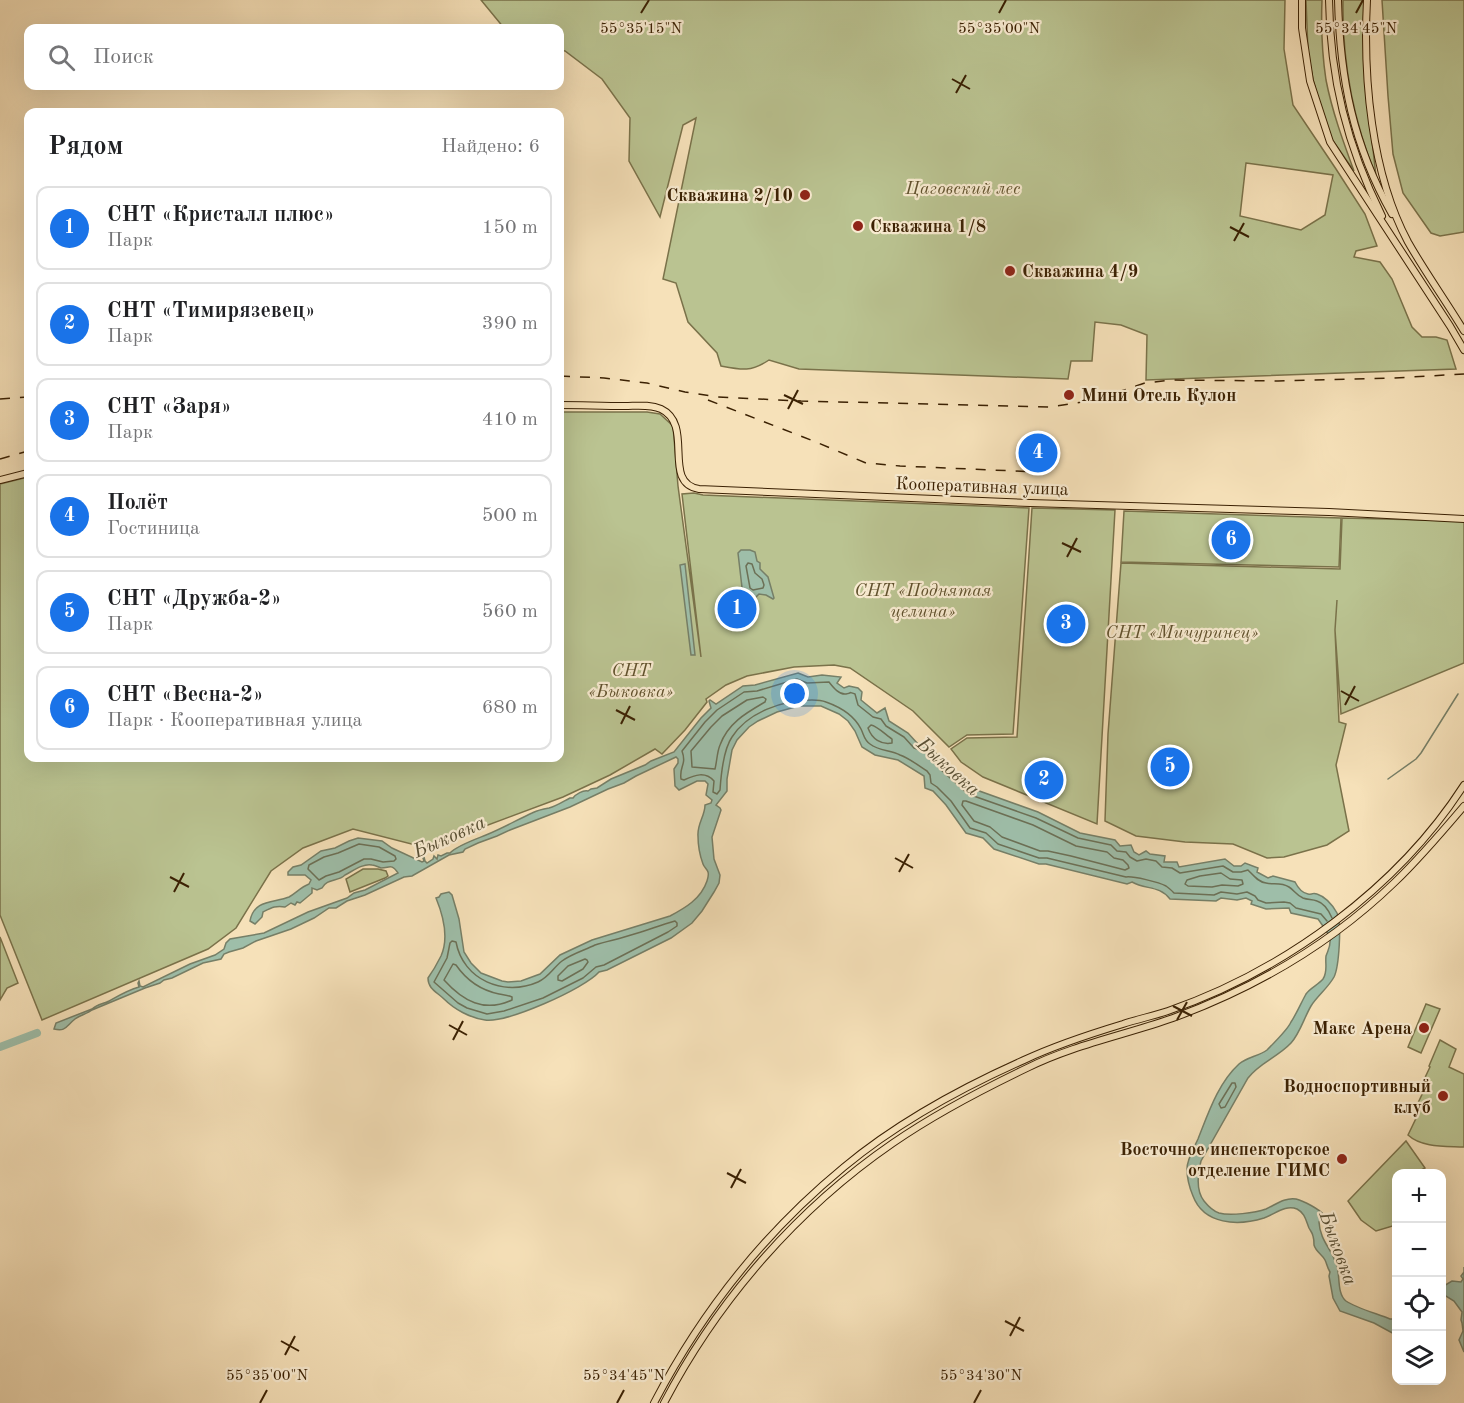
<!DOCTYPE html>
<html lang="ru">
<head>
<meta charset="utf-8">
<style>
  body { margin:0; font-family:"Old Standard TT",serif; background:#f2f2f2; color:#202124 }
  .controls { position:absolute; right:18px; bottom:18px; display:grid; overflow:hidden; border-radius:12px; box-shadow:0 6px 24px #0002 }
  .controls button { width:54px; height:54px; display:grid; place-items:center; padding:0; border:0; border-bottom:2px solid #e0e0e0; background:#fff; color:#202124; font:30px sans-serif }
  .you { position:absolute; left:795px; top:694px; width:21px; height:21px; margin:-15px; border:4px solid #fff; border-radius:50%; background:#1a73e8; box-shadow:0 0 0 9px #1a73e833 }
  .badge { display:grid; place-items:center; width:39px; height:39px; border-radius:50%; background:#1a73e8; color:#fff; font-size:20px; font-weight:700 }
  .pin { position:absolute; translate:-50% -50%; border:3px solid #fff; box-shadow:0 2px 6px #0006 }
  .list { margin:0; padding:0; list-style:none }
  h2 { display:flex; justify-content:space-between; align-items:center; height:78px; margin:0; padding:0 24px; font-size:26px }
  h2 small { font-size:20px; font-weight:400; color:#757577 }
  .list li { display:grid; grid-template-columns:39px 1fr auto; gap:18px; align-items:center; box-sizing:border-box; height:84px; margin:0 12px 12px; padding:0 12px; border:2px solid #e0e0e0; border-radius:12px }
  .list b { display:block; font-size:22px; white-space:nowrap }
  .list p { margin:0; font-size:20px; white-space:nowrap; color:#757577 }
  .list em { font-size:20px; font-style:normal; color:#757577 }
  .icon { flex:none; width:33px; height:33px; fill:none; stroke:currentColor; stroke-width:2; stroke-linecap:round; stroke-linejoin:round }
  .map { position:relative; flex:none; width:1464px; height:1403px; overflow:hidden }
  .search { position:absolute; background:#fff; box-shadow:0 6px 24px #0002; left:24px; top:24px; width:540px; height:66px; display:flex; align-items:center; gap:15px; box-sizing:border-box; padding:0 21px; border-radius:12px; color:#757577; font-size:22px }
  .panel { position:absolute; background:#fff; box-shadow:0 6px 24px #0002; left:24px; top:108px; width:540px; height:654px; border-radius:12px }
  .map>svg:first-child { display:block }
  .green { fill:#bac391; stroke:#7a724a; stroke-width:1.5; fill-rule:evenodd }
  .water { fill:#9ebea9; stroke:#767f67; stroke-width:1.5 }
  .lines { fill:none; stroke-linecap:round; stroke-linejoin:round }
  .shore { stroke:#6c7056; stroke-width:1.5 }
  .stream { stroke:#767f67; stroke-width:1.5 }
  .river { stroke:#9ebea9; stroke-width:8 }
  .major-casing { stroke:#3b2103; stroke-width:8 }
  .major { stroke:#f6e1b9; stroke-width:6 }
  .rail { stroke:#3b2103; stroke-width:1.5; stroke-dasharray:10 10; stroke-linecap:butt }
  .ticks { fill:none; stroke:#3b2103; stroke-width:2 }
  .poi-dot { fill:#8f2418; stroke:#f9ecd2; stroke-width:2 }
  .labels { text-anchor:middle; stroke-width:4.5; stroke-linejoin:round; paint-order:stroke }
  .park-label { font-size:18px; font-style:italic; fill:#61522e; stroke:#f9ecd2 }
  .poi-label { font-size:18px; font-weight:bold; fill:#3b2103; stroke:#f9ecd2; text-anchor:end }
  .street-label { font-size:18px; fill:#3b2103; stroke:#f9ecd2 }
  .water-label { font-size:20px; font-style:italic; fill:#595035; stroke:#f9ecd2 }
  .ticks-label { font-size:15px; text-anchor:middle; fill:#3b2103; stroke:#f9ecd2; stroke-width:4.5; stroke-linejoin:round; paint-order:stroke }
</style>
</head>
<body>
<div class="map">
<svg width="1464" height="1403" viewBox="0 0 1464 1403">
  <rect width="100%" height="100%" fill="#f6e1b9"/>
  <filter id="stains"><feTurbulence type="fractalNoise" baseFrequency=".00333" numOctaves="4"/><feColorMatrix values="0 0 0 0 .2 0 0 0 0 .09 0 0 0 0 .02 0 0 0 .5 -.17"/></filter>
  <radialGradient id="worn" r=".72"><stop offset=".6" stop-color="#630" stop-opacity="0"/><stop offset="1" stop-color="#630" stop-opacity=".3"/></radialGradient>
  <g class="green">
    <path d="M481 0H1285L1284 49 1293 105 1336 169 1365 214 1377 246 1356 251 1354 257 1380 262 1392 279 1412 327 1422 337H1436L1447 340 1456 369 1146 380 1147 335 1121 325 1095 322 1092 361H1071L1068 379 799 369 769 360C751 372 742 370 721 366L717 353 688 322 676 283 663 279 696 118 683 125 660 217 629 161 630 118 602 79 565 51 560 50V28H504ZM1246 163 1333 175 1325 215 1301 230 1240 216Z"/>
    <path d="M1306 0H1322C1321 27 1322 54 1326 80 1332 111 1343 141 1354 171L1331 138 1324 119 1313 80 1308 52Z"/>
    <path d="M1343 0H1364V38L1368 105 1376 176C1353 120 1342 60 1343 0Z"/>
    <polygon points="1382,0 1464,0 1464,232 1440,236 1431,233 1403,193 1393,154 1388,96"/>
    <polygon points="560,412 647,412 660,414 673,426 678,486 701,657 682,494 694,493 703,495 1029,508 1013,734 967,735 949,747 913,711 850,668 834,665 794,667 747,676 726,685 706,699 707,702 685,730 662,754 655,749 610,775 563,797 440,843 431,849 353,829 303,848 271,871 236,928 208,949 42,1020 0,915 0,484 28,477 28,758 560,758"/>
    <polygon points="1032,508 1115,510 1097,824 983,777 961,762 951,749 967,738 1017,737"/>
    <polygon points="1124,511 1341,518 1339,567 1121,562"/>
    <polygon points="1342,518 1464,521 1464,663 1341,714 1335,630 1337,600 1335,630 1339,722 1346,724 1336,765 1349,831 1327,845 1284,857 1267,858 1233,844 1185,842 1136,836 1105,821 1108,734 1121,563 1340,569"/>
    <polygon points="363,869 378,869 386,871 388,876 385,878 350,892 346,879"/>
    <polygon points="0,937 18,983 7,988 0,1000"/>
    <polygon points="1426,1004 1440,1009 1421,1053 1408,1047"/>
    <path d="M1440 1040 1456 1049 1449 1067 1464 1074V1147C1446 1146 1422 1148 1408 1135L1421 1108 1417 1105 1426 1086 1422 1084 1430 1067 1429 1066Z"/>
    <polygon points="1406,1141 1425,1168 1416,1173 1396,1174 1396,1225 1376,1231 1361,1220 1348,1201"/>
  </g>
  <g class="water">
    <polygon points="741,550 750,550 755,552 757,561 760,563 760,569 768,577 774,598 773,599 766,595 759,594 756,597 751,598 748,595 746,597 743,596 738,553"/>
    <polygon points="685,564 695,655 691,655 680,565"/>
    <path d="M798 673 808 677 822 675 841 677 837 683 844 688 849 686 858 688 862 692 861 700 877 713 885 708 889 721 908 733 918 744 931 747 944 764 971 788 1038 812 1080 833 1115 840 1120 846 1131 845 1134 852 1139 855 1146 851 1150 854 1165 856 1164 862H1177L1179 867 1225 859 1234 866H1241L1245 863 1258 868 1257 872 1268 878 1273 876 1295 882C1298 888 1302 893 1308 894 1314 895 1312 892 1317 894 1326 897 1333 906 1337 913 1342 923 1339 967 1334 977 1328 988 1317 996 1311 1006 1304 1018 1300 1033 1291 1043 1278 1057 1259 1063 1248 1078L1201 1161C1198 1173 1196 1191 1204 1201 1208 1206 1213 1211 1219 1213 1230 1216 1255 1213 1266 1209 1275 1205 1285 1197 1296 1199 1304 1201 1319 1209 1324 1215L1322 1220 1319 1222C1320 1241 1332 1249 1337 1266 1340 1276 1337 1294 1346 1301 1356 1308 1378 1314 1390 1319H1396V1335L1374 1323 1340 1311 1333 1298 1329 1276 1330 1272C1327 1267 1327 1264 1325 1260 1322 1254 1316 1252 1314 1245 1314 1242 1314 1239 1313 1236 1312 1232 1311 1232 1309 1228 1306 1221 1305 1213 1297 1209 1286 1204 1275 1214 1264 1218 1238 1226 1204 1225 1193 1196 1190 1189 1187 1177 1187 1169 1187 1159 1194 1148 1198 1139 1208 1114 1218 1083 1239 1064 1247 1057 1259 1056 1267 1050 1273 1044 1288 1029 1291 1022 1297 1013 1301 1003 1306 994 1310 988 1318 985 1323 979 1328 972 1325 964 1326 956 1328 950 1331 946 1330 939 1328 932 1322 925 1318 919L1291 913 1289 908 1266 909 1251 904 1252 901 1246 898 1237 900 1221 898 1216 901 1170 899C1159 885 1146 890 1132 882L1127 884 1046 864H1039L994 849 983 838 966 833 946 805 933 791 925 788 924 776 898 760 875 755 862 747 855 731 848 721 839 714 821 706H799L777 712 758 721 749 727 737 740 732 750 727 779V791L716 805 720 808 721 810 712 837 714 859 720 875 719 883 714 892 702 911 692 923 671 938 607 970 599 972C584 989 507 1023 485 1020 470 1018 454 1009 444 999 437 992 428 989 428 978 433 971 437 964 441 956 449 938 443 915 436 898L439 897 441 894 449 892 452 895 459 919 464 952 471 963 481 973 502 981 508 982 521 981 540 974 560 955 592 940 670 916C685 908 701 899 707 881 708 878 709 875 708 872 707 869 704 867 703 864 700 856 698 845 698 836 697 824 705 816 705 805L711 803 712 800 706 795 708 784 705 781H697L679 790 675 786 674 769 678 763V759L676 757 636 776 624 783 608 789 570 807 510 830 497 836 478 843 465 849 463 852 449 855 412 876 404 877 365 895 347 901 336 908H329L314 918 291 929 256 941 243 948 229 952 224 954 221 959 203 963 172 978 164 980 160 983 145 988 92 1010C87 1014 80 1015 75 1019 66 1026 66 1032 54 1029L56 1023 92 1009C97 1004 103 1004 109 1001 118 996 128 990 139 987L138 983 139 981 140 986 143 987 190 964 215 955 224 949 226 943 230 939 264 933 308 912 347 898 354 893 365 890 398 873C391 863 390 868 381 868 378 867 375 865 372 865 363 863 353 871 345 875 338 882 327 878 322 888L317 890 312 888V893L300 903 297 902 295 905 291 903 285 907C276 905 271 908 263 912L262 917 255 924 250 921C254 899 274 903 289 897 296 893 301 887 309 884L311 880 305 875H288V872L293 867 301 865 321 851 335 848 349 841 358 838 382 841 392 848 422 862 424 861 423 858 424 857 425 861 427 863 433 859 434 856 437 859 438 855 441 856 447 853H450C456 846 476 839 486 835 501 829 517 820 532 813 538 810 543 809 549 808 557 806 564 801 570 798H573C576 794 583 790 588 791L591 789 597 788 611 779 645 765 651 761 674 752 701 718 711 708 709 701 710 700 716 704 743 686 755 685Z"/>
    <polygon points="1464,1267 1464,1352 1459,1340 1463,1331 1462,1323 1461,1320 1462,1312 1454,1301 1446,1296 1442,1297 1442,1287 1452,1281 1461,1282 1463,1279 1461,1276 1464,1272"/>
  </g>
  <g class="lines">
    <g class="shore">
      <polygon points="748,563 752,564 755,573 762,579 764,585 763,588 753,590 750,588 746,566"/>
      <path d="M763 697 766 699 765 702C746 713 728 723 720 745 717 752 717 761 715 769L692 767 691 751 711 727 722 716 747 700Z"/>
      <path d="M871 725C877 726 886 735 892 739V743C881 745 872 739 868 728Z"/>
      <polygon points="963,801 966,801 1033,825 1076,846 1107,852 1114,858 1123,860 1128,865 1129,868 1125,870 1071,856 1048,851 1040,851 1002,837 990,827 974,821 962,805"/>
      <polygon points="359,844 379,847 395,856 396,859 394,861 383,862 371,859 364,859 339,872 326,876 319,880 308,869 309,865 324,857 338,853"/>
      <polygon points="1221,873 1230,879 1242,880 1243,884 1238,886 1222,885 1212,887 1188,886 1185,884 1187,880 1200,876"/>
      <path d="M675 921 677 923V926L668 932 604 965 596 967 583 978 543 998 504 1011 487 1014 467 1008 458 1003 434 982 447 958 450 943 452 941 456 942C463 980 504 997 538 982 549 977 553 968 562 961 571 954 585 950 595 945 607 941 620 939 631 935 646 931 660 925 675 921Z"/>
      <path d="M1327 921 1321 914 1296 908 1290 903 1284 902 1266 903 1258 900 1255 896 1247 892 1237 894 1221 892 1214 895 1174 893C1172 891 1169 888 1166 886 1159 882 1133 876 1126 877L1047 858H1039L998 844 986 833 970 828 951 801 937 787 931 783 930 775 927 771C919 766 909 758 900 755 890 750 879 751 870 744 864 740 864 735 861 729 854 715 840 707 826 702 821 700 817 700 812 700 783 700 748 712 732 737 723 750 721 775 720 790L717 794 713 792 714 781C705 771 695 775 684 780L681 779C679 766 687 765 682 751L705 722 717 710 744 692 757 691 797 679 807 683 829 682C833 687 839 695 846 694 854 693 846 691 855 694L858 705 873 717 881 719 886 726 904 737 914 748 928 753 940 769 968 794 1036 818 1078 838 1111 845 1117 851 1126 852 1130 857 1137 861 1146 859 1156 861 1162 867 1172 868 1180 873 1223 866 1233 872H1241L1248 870C1253 875 1258 882 1266 883 1273 885 1281 882 1289 887 1294 890 1296 895 1303 898 1308 900 1312 899 1317 901 1324 903 1329 911 1332 918"/>
      <polygon points="585,959 587,960 588,962 583,969 562,981 558,980 558,976 568,966"/>
      <path d="M453 964 456 965C467 981 480 990 499 994 504 995 508 995 512 997V1000C484 1013 463 1001 444 980Z"/>
      <polygon points="1232,1083 1235,1083 1236,1087 1225,1107 1221,1108 1219,1104"/>
    </g>
    <polyline class="stream" points="1388,779 1416,759 1421,753 1458,694"/>
    <polyline class="river" points="0,1047 37,1033"/>
    <defs>
      <g id="major">
        <polyline points="1302,0 1302,28 1310,81 1330,142 1450,326 1464,350"/>
        <path d="M1329 0C1330 78 1347 146 1382 216"/>
        <path d="M1338 0C1340 79 1353 145 1392 214"/>
        <path d="M1367 0C1363 77 1371 173 1408 242 1425 272 1446 301 1464 331"/>
        <path d="M560 405C581 405 603 406 625 406 636 406 650 404 661 409 695 425 661 483 699 489L1030 503 1329 512 1464 519"/>
        <polyline points="0,480 28,473"/>
        <path d="M654 1403C701 1313 765 1232 844 1167 897 1123 961 1088 1024 1060 1056 1045 1090 1034 1123 1024 1138 1019 1153 1016 1168 1011 1284 971 1398 888 1464 785"/>
        <path d="M664 1403C718 1300 797 1209 893 1143 935 1114 981 1090 1027 1068 1073 1045 1125 1035 1173 1018 1255 988 1332 943 1395 882 1420 858 1442 832 1464 806"/>
      </g>
    </defs>
    <use href="#major" class="major-casing"/>
    <use href="#major" class="major"/>
    <g class="rail">
      <polyline points="560,376 604,378 647,383 685,392 718,397 801,401 1051,407 1094,400 1145,383 1171,380 1278,381 1394,378 1464,374"/>
      <polyline points="0,399 28,397"/>
      <polyline points="708,400 816,442 866,463 900,466 1038,472"/>
      <polyline points="0,459 28,451"/>
    </g>
  </g>
  <path class="ticks" d="M641 13 649 0M999 13 1006 0M1356 13 1363 0M952 79 970 89M956 93 966 75M1230 227 1249 237M1234 241 1244 223M784 395 803 404M788 409 798 390M1062 543 1081 552M1067 557 1077 538M1341 691 1359 701M1345 705 1355 686M616 710 635 720M621 724 630 706M895 858 913 868M899 872 909 854M170 877 189 887M174 892 184 873M1173 1006 1192 1016M1177 1020 1187 1002M449 1025 467 1035M453 1040 463 1021M727 1173 746 1183M731 1188 741 1169M1005 1321 1024 1331M1010 1336 1020 1317M281 1341 299 1351M285 1355 295 1336M260 1403 267 1390M617 1403 624 1390M974 1403 981 1390"/>
  <g class="poi-dot">
    <circle cx="805" cy="195" r="6"/>
    <circle cx="858" cy="226" r="6"/>
    <circle cx="1010" cy="271" r="6"/>
    <circle cx="1069" cy="395" r="6"/>
    <circle cx="1424" cy="1028" r="6"/>
    <circle cx="1443" cy="1096" r="6"/>
    <circle cx="1342" cy="1159" r="6"/>
  </g>
  <g class="labels">
    <g class="park-label">
      <text x="963" y="194">Цаговский лес</text>
      <text x="923" y="596">СНТ «Поднятая<tspan x="923" dy="21">целина»</tspan></text>
      <text x="1182" y="638">СНТ «Мичуринец»</text>
      <text x="631" y="676">СНТ<tspan x="631" dy="21">«Быковка»</tspan></text>
    </g>
    <g class="poi-label">
      <text x="793" y="201">Скважина 2/10</text>
      <text x="870" y="232" text-anchor="start">Скважина 1/8</text>
      <text x="1022" y="277" text-anchor="start">Скважина 4/9</text>
      <text x="1081" y="401" text-anchor="start">Мини Отель Кулон</text>
      <text x="1412" y="1034">Макс Арена</text>
      <text x="1431" y="1092">Водноспортивный<tspan x="1431" dy="21">клуб</tspan></text>
      <text x="1330" y="1155">Восточное инспекторское<tspan x="1330" dy="21">отделение ГИМС</tspan></text>
    </g>
    <g class="street-label">
      <text transform="translate(982 486) rotate(2)" y="6">Кооперативная улица</text>
    </g>
    <g class="water-label">
      <text transform="translate(949 766) rotate(42)" y="7">Быковка</text>
      <text transform="translate(449 836) rotate(-24)" y="7">Быковка</text>
      <text transform="translate(1339 1248) rotate(70)" y="7">Быковка</text>
    </g>
  </g>
  <g class="ticks-label">
    <text x="641" y="33">55°35'15"N</text>
    <text x="999" y="33">55°35'00"N</text>
    <text x="1356" y="33">55°34'45"N</text>
    <text x="267" y="1380">55°35'00"N</text>
    <text x="624" y="1380">55°34'45"N</text>
    <text x="981" y="1380">55°34'30"N</text>
  </g>
  <rect width="100%" height="100%" filter="url(#stains)"/>
  <rect width="100%" height="100%" fill="url(#worn)"/>
</svg>
<div class="controls">
<button>+</button>
<button>−</button>
<button><svg class="icon" aria-label="locate" viewBox="0 0 24 24"><circle cx="12" cy="12" r="6"/><path d="M12 2v4M12 18v4M2 12h4M18 12h4"/></svg></button>
<button><svg class="icon" aria-label="layers" viewBox="0 0 24 24"><path d="M12 4l9 5-9 5-9-5zM3 14l9 5 9-5"/></svg></button>
</div>
<div class="you"></div>
<div class="pin badge" style="left:737px;top:609px">1</div>
<div class="pin badge" style="left:1044px;top:780px">2</div>
<div class="pin badge" style="left:1066px;top:624px">3</div>
<div class="pin badge" style="left:1038px;top:453px">4</div>
<div class="pin badge" style="left:1170px;top:767px">5</div>
<div class="pin badge" style="left:1231px;top:540px">6</div>
<div class="search"><svg class="icon" aria-label="search" viewBox="0 0 24 24"><circle cx="10" cy="10" r="6"/><path d="M15 15l6 6"/></svg>Поиск</div>
<section class="panel">
<h2>Рядом<small>Найдено: 6</small></h2>
<ul class="list">
<li><span class="badge">1</span><div><b>СНТ «Кристалл плюс»</b><p>Парк</p></div><em>150 m</em></li>
<li><span class="badge">2</span><div><b>СНТ «Тимирязевец»</b><p>Парк</p></div><em>390 m</em></li>
<li><span class="badge">3</span><div><b>СНТ «Заря»</b><p>Парк</p></div><em>410 m</em></li>
<li><span class="badge">4</span><div><b>Полёт</b><p>Гостиница</p></div><em>500 m</em></li>
<li><span class="badge">5</span><div><b>СНТ «Дружба-2»</b><p>Парк</p></div><em>560 m</em></li>
<li><span class="badge">6</span><div><b>СНТ «Весна-2»</b><p>Парк · Кооперативная улица</p></div><em>680 m</em></li>
</ul>
</section>
</div>
</body>
</html>
